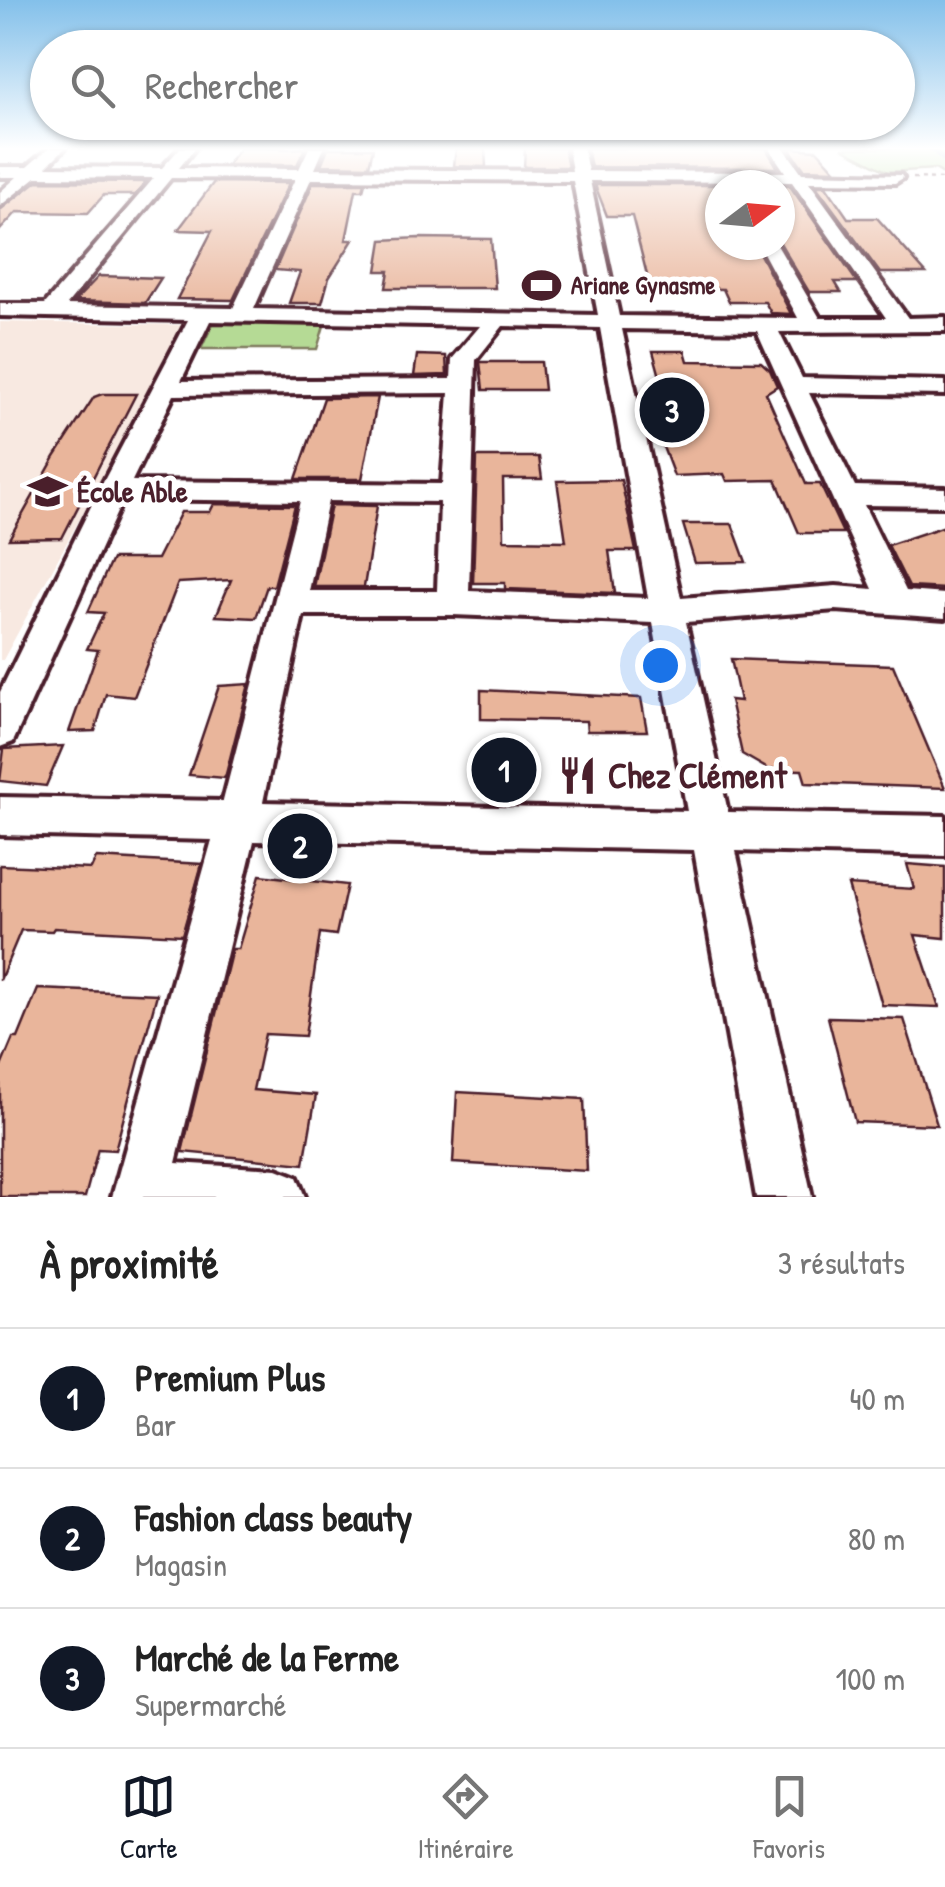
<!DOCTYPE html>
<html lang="fr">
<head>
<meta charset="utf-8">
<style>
  body { margin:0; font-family:"Patrick Hand",sans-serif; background:#f6f6f6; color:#222 }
  .compass { position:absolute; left:705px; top:170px; width:90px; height:90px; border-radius:50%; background:#fff; box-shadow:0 2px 8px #0004; rotate:74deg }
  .you { position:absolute; left:660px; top:665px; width:35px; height:35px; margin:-25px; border:8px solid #fff; border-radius:50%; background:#1a73e8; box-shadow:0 0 0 15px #1a73e833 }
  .badge { display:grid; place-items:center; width:65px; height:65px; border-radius:50%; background:#111827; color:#fff; font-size:32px; font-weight:700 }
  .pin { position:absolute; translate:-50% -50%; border:5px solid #fff; box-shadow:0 2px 10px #0006 }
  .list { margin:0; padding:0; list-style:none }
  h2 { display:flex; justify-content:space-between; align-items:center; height:130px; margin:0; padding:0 40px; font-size:42px }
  h2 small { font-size:32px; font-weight:400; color:#767676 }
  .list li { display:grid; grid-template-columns:65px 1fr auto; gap:30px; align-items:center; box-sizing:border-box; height:140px; padding:0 40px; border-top:2px solid #e0e0e0 }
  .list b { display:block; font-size:38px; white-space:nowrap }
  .list p { margin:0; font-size:32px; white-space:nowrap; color:#767676 }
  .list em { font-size:32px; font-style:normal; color:#767676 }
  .icon { flex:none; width:55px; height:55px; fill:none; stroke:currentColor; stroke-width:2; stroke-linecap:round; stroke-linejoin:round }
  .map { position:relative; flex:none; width:945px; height:1197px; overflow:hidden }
  .search { position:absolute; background:#fff; box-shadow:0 2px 8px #0004; left:30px; right:30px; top:30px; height:110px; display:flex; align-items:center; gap:25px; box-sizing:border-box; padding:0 35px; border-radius:55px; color:#767676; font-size:38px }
  .sheet { height:550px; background:#fff }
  nav { display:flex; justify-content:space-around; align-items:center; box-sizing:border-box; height:140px; border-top:2px solid #e0e0e0; background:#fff; font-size:28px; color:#767676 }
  nav a { display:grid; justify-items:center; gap:5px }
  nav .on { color:#111827 }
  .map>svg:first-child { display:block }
  .built { fill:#f8e9e1 }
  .green { fill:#b5da95; stroke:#807c60; stroke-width:2.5 }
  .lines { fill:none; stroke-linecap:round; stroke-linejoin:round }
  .stream { stroke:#728b9f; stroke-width:5 }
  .building { fill:#e9b59b; stroke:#4a1f2b; stroke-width:2.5 }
  .minor-casing { stroke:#4a1f2b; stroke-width:8 }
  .path { stroke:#4a1f2b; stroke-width:2.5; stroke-dasharray:4 4; stroke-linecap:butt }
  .minor { fill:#fff; fill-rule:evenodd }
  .labels { text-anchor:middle; stroke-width:10; stroke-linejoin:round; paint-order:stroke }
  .far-poi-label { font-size:25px; font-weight:bold; fill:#4a1f2b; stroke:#fff; text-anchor:start }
  .poi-label { font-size:30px; font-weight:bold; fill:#4a1f2b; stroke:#fff; text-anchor:start }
  .near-poi-label { font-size:35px; font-weight:bold; fill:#4a1f2b; stroke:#fff; text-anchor:start }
</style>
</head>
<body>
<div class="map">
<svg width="945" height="1197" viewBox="0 0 945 1197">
  <rect width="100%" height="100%" fill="#fff"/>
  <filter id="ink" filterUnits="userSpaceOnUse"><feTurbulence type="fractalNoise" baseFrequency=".01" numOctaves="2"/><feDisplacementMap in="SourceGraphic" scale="20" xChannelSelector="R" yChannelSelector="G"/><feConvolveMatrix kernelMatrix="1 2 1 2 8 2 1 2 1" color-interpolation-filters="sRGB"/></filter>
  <g filter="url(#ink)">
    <polygon class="built" points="0,322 185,325 3,660 0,660"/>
    <g class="green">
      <polygon points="842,148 945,148 945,175 935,169 888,172"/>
      <polygon points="215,319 326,319 317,349 201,349"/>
    </g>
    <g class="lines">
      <polyline class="stream" points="930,148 945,160"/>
    </g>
    <g class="building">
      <polygon points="240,148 289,149 305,148 297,165 227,165"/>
      <polygon points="328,148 373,148 369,166 321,165"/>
      <polygon points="456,148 485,148 486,167 454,166"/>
      <polygon points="525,148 564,148 568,167 524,167"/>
      <polygon points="587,148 766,148 778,168 591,167"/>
      <polygon points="789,148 817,150 835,170 804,169"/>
      <polygon points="37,181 146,182 135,195 104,195 88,213 17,212 0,230 0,210"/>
      <polygon points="214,182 289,183 233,300 177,299 212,231 178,230"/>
      <polygon points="313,183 365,183 363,190 356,190 346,240 353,240 329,278 322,303 289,303 300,272 275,270"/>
      <polygon points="595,185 720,185 720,200 714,200 720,211 720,245 755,245 791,314 771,313 765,302 729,302 723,289 650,287 632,216 607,216"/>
      <polygon points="780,186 790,186 857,282 835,282 841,292 809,292 780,243"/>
      <polygon points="816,186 826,186 848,218 877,218 926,273 880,273"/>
      <polygon points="419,238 491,239 495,288 386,288 389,271 377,271 382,240"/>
      <polygon points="99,276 161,278 145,303 75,301"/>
      <polygon points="653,351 685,351 688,361 761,362 770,370 777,386 766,393 806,484 820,484 843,533 799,533 776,480 727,481 724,474 674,476 660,439 677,439"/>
      <polygon points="417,355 446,356 447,375 414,376"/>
      <polygon points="480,362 541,362 544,390 483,390"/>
      <polygon points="102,394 136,394 62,538 9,539 55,457 94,397"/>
      <polygon points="378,397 362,479 296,479 324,398"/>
      <polygon points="477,457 539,457 542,479 503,479 504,540 566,541 557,481 621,480 636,551 609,551 615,593 505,589 505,583 473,583"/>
      <polygon points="214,504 295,505 274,586 267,586 256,618 216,616 231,580 178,583 134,697 106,694 95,731 69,732 98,650 87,649 104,613 88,612 112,559 157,559 181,512 210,512"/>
      <polygon points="331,505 377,506 364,587 314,587"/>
      <polygon points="683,524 732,524 746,562 695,563"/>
      <polygon points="945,526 945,589 909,587 888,545"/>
      <polygon points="731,659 893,665 945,788 806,783 802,770 768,769 742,754 730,700 740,701"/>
      <polygon points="249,684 225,778 189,775 219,686"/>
      <polygon points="481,690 641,698 647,731 587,731 586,721 481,719"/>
      <polygon points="63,746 46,786 0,781 4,749"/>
      <polygon points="96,858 202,864 182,935 54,928 52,931 21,930 0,980 0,865 91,869"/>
      <polygon points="907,864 945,867 945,938 915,935 939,1007 882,1005 848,885 914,889"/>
      <polygon points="260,875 347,885 336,935 320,933 305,1036 265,1034 253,1090 316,1095 304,1164 182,1152 232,949 238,949"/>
      <polygon points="38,989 157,994 115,1150 98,1149 85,1197 0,1197 0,1069 13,1038 18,1038"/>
      <polygon points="828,1017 904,1019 937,1125 855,1122"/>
      <polygon points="457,1092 584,1099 587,1171 453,1163"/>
    </g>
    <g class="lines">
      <defs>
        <path id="minor" d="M49 148H65L46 167 162 168 180 148H195L179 168 299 169 309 148H324L315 169 572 171 568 148H583L588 171 785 172 769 148H784L802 173 901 175 903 178 895 183 809 182 908 318 945 317V331L779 332 802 378 945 381V395L809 393 855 486 945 488V506L864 505 906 591 945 594V618L836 610 686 622 728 812 945 816V856L736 851 812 1197H756L694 850 254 841 176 1163 277 1169 297 1177 305 1197H112L212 840 0 835V797L223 801 300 501 123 499 13 742 0 747V692L99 490 188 320 0 316V304H45L154 178 36 177 0 206V192L17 177H0V167H27ZM171 178 295 179 233 308 67 305ZM311 179 573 181 598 315 254 309ZM590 181 792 182 886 318H820L777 245H759L798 318 619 316ZM210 321 480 326 452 359 451 379 181 381ZM503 326 600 328 648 598 469 591 476 360ZM622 329 757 331 873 589 836 586 681 598ZM449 393 442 484 132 481 174 395ZM328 501 440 502 437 591H309ZM303 615H453L653 623 687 811 263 802Z"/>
      </defs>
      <use href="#minor" class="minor-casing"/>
      <polyline class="path" points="913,178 945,179"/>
      <use href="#minor" class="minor"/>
    </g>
  </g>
  <linearGradient id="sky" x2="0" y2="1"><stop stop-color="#83c0ea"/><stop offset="0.47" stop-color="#fff"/><stop offset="1" stop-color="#fff" stop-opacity="0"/></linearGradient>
  <rect width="945" height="316" fill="url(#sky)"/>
  <defs>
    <symbol id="stadium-bare" viewBox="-9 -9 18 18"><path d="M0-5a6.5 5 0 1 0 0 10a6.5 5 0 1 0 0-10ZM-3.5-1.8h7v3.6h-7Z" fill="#4a1f2b" stroke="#fff" stroke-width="2.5" paint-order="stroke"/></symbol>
    <symbol id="school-bare" viewBox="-9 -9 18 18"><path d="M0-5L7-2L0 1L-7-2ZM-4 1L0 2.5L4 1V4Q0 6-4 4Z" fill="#4a1f2b" stroke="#fff" stroke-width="2.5" paint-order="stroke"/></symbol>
    <symbol id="restaurant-bare" viewBox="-9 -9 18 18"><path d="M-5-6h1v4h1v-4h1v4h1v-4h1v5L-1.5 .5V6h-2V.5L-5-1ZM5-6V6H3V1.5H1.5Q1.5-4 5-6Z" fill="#4a1f2b" stroke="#fff" stroke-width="2.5" paint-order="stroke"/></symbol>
  </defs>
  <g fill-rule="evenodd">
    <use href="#stadium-bare" x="514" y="258" width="55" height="55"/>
    <use href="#school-bare" x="20" y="464" width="55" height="55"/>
    <use href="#restaurant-bare" x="550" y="748" width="55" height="55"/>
  </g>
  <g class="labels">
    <g class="far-poi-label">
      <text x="571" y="294">Ariane Gynasme</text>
    </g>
    <g class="poi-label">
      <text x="77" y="502">École Able</text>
    </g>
    <g class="near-poi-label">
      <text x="608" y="788">Chez Clément</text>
    </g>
  </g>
</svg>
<svg class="compass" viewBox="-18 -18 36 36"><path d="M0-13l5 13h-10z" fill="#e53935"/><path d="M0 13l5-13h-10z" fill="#767676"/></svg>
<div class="you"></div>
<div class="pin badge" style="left:504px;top:770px">1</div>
<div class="pin badge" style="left:300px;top:846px">2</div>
<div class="pin badge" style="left:672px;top:410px">3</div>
<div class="search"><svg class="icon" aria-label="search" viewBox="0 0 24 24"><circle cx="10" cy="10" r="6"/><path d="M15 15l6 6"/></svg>Rechercher</div>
</div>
<section class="sheet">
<h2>À proximité<small>3 résultats</small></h2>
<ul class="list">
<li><span class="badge">1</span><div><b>Premium Plus</b><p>Bar</p></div><em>40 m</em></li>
<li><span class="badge">2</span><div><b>Fashion class beauty</b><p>Magasin</p></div><em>80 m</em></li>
<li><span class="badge">3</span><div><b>Marché de la Ferme</b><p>Supermarché</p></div><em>100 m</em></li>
</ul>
</section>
<nav>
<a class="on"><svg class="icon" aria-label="map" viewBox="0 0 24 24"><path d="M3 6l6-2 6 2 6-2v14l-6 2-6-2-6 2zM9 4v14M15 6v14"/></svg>Carte</a>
<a><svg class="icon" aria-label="directions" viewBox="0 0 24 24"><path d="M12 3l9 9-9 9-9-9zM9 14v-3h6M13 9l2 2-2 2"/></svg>Itinéraire</a>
<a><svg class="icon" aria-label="saved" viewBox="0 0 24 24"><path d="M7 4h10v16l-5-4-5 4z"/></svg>Favoris</a>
</nav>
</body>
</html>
